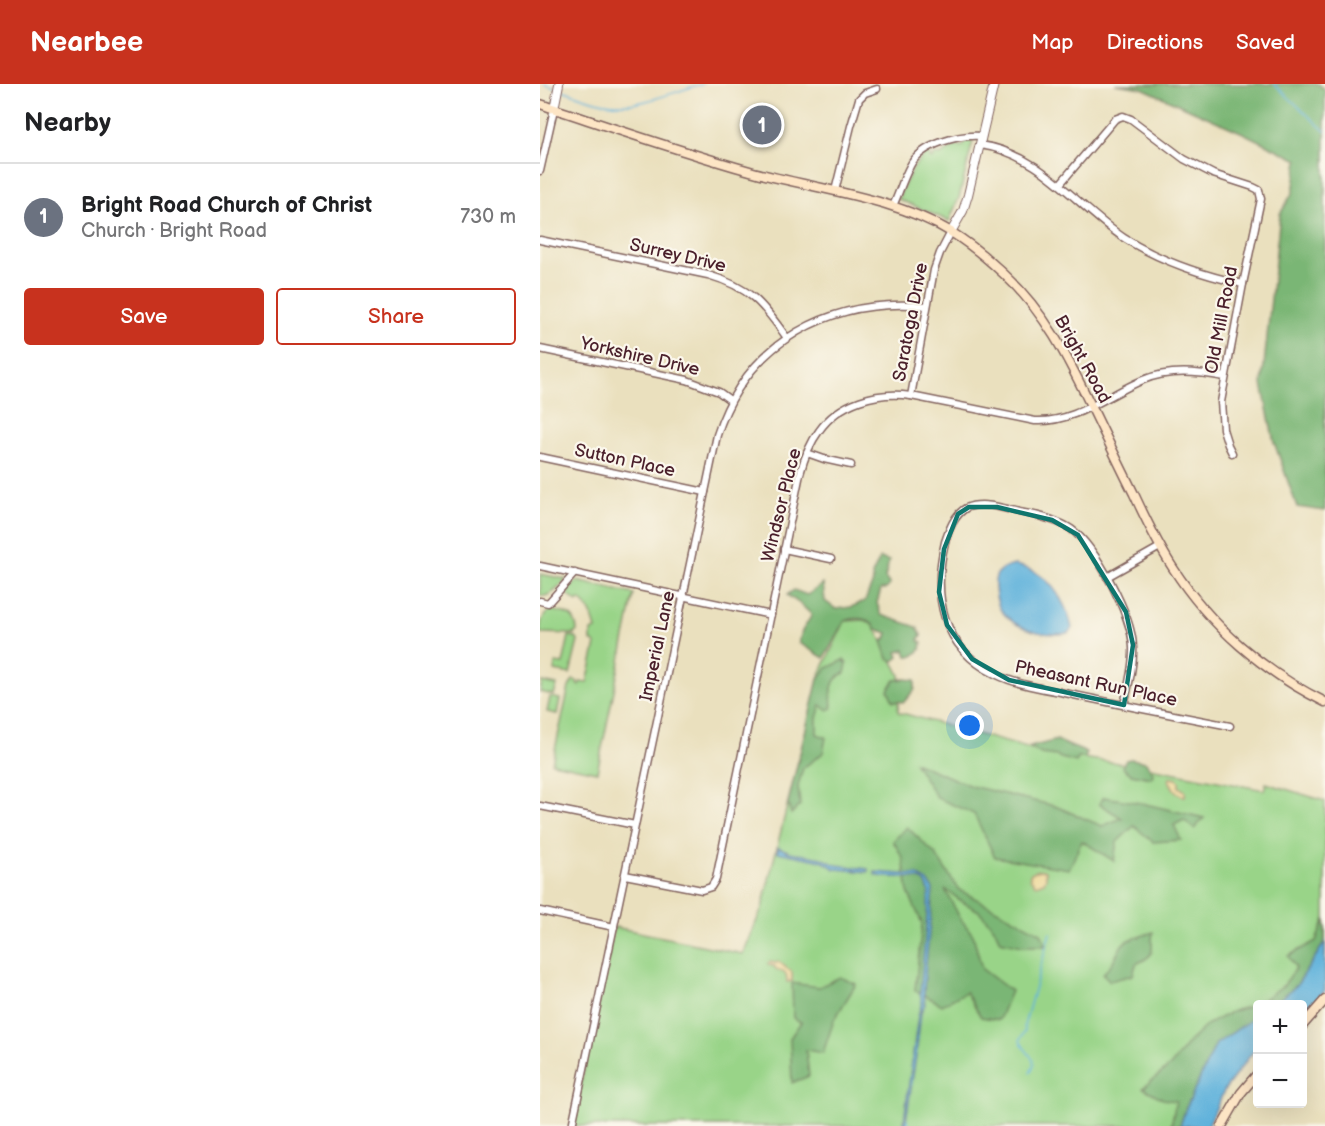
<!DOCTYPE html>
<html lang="en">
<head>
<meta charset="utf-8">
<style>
  body { margin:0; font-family:"Balsamiq Sans",sans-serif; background:#f6f6f6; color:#202124 }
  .controls { position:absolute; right:18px; bottom:18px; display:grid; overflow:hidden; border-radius:6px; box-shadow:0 6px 24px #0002 }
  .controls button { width:54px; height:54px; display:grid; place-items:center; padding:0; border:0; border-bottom:2px solid #e0e0e0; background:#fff; color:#202124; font:30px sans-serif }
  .you { position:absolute; left:430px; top:642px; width:21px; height:21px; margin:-15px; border:4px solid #fff; border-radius:50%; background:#1a73e8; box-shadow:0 0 0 9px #1a73e833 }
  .badge { display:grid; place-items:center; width:39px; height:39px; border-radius:50%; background:#c8321e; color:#fff; font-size:20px; font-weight:700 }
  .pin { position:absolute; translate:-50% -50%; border:3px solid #fff; box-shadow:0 2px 6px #0006 }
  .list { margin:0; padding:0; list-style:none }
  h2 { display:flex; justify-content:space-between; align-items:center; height:78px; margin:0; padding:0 24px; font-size:26px }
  h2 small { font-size:20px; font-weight:400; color:#757577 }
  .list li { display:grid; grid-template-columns:39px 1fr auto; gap:18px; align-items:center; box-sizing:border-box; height:108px; padding:0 24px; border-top:2px solid #e0e0e0 }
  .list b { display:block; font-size:22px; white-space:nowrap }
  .list p { margin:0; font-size:20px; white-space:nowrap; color:#757577 }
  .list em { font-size:20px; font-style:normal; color:#757577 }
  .actions { display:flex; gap:12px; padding:18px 24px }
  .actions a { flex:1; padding:14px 0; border:2px solid #c8321e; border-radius:6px; text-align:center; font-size:21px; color:#c8321e }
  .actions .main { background:#c8321e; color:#fff }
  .map { position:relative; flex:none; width:785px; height:1042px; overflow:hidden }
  header { display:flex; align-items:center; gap:36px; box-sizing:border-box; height:84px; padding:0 30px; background:#c8321e; color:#fff }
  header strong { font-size:28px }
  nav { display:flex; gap:33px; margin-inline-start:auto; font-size:21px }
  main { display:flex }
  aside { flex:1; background:#fff }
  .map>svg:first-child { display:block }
  .green { fill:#99d488; stroke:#727a5a; stroke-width:1.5 }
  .forest { fill:#7ab674; stroke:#626a50; stroke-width:1.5 }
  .sand { fill:#eeda9e; stroke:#9c7c64; stroke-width:1.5 }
  .water { fill:#60b2db; stroke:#556883; stroke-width:1.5 }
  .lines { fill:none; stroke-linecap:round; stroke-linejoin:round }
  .stream { stroke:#60b2db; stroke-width:1.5 }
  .minor-casing { stroke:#82635e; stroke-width:9 }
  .tertiary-casing { stroke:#82635e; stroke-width:10 }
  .secondary-casing { stroke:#82635e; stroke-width:11 }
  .minor { stroke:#fff; stroke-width:6 }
  .tertiary { stroke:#fff; stroke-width:8 }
  .secondary { stroke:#fde5c5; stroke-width:8 }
  .marked { fill:none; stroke:#0f766e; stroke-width:4.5; stroke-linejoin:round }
  .labels { text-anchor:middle; stroke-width:4.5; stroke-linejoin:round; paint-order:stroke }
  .street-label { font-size:18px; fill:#4a1f2b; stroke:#fbf7ec }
</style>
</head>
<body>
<header>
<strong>Nearbee</strong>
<nav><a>Map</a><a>Directions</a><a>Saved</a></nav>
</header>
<main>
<aside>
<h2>Nearby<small></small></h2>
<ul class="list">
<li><span class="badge" style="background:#6b7280">1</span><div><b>Bright Road Church of Christ</b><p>Church · Bright Road</p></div><em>730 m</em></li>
</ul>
<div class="actions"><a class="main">Save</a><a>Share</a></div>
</aside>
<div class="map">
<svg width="785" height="1042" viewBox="0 0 785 1042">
  <rect width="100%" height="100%" fill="#fbf7ec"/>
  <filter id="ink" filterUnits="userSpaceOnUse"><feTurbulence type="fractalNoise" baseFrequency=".0167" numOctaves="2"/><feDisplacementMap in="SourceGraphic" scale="12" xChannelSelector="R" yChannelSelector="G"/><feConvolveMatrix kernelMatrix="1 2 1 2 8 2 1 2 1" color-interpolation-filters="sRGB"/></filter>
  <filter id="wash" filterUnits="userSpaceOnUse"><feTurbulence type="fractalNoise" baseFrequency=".008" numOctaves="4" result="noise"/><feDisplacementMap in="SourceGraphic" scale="24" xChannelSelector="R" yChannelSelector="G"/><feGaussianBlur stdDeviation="1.35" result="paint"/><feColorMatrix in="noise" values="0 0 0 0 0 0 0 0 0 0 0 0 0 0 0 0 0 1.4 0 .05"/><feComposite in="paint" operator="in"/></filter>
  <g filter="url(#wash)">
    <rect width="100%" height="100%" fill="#eae0be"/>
    <g class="green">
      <path d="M427 56 433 57 419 114 409 137 358 115C366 97 373 79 389 67L390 74H393V71L398 70 400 71 416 62H423Z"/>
      <path d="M0 490 26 495 25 497C18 504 11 513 0 512Z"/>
      <path d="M37 497 94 510 57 688 12 679 29 603 33 596 37 597V600L39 601 40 598 47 599 56 560 51 557V547L56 545C53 534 50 523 40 516L37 518 27 510V508Z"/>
      <path d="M11 526C25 529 36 529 37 547L34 550 0 549C0 540 3 530 11 526Z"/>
      <polygon points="325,536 334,542 360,591 358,628 505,669 600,682 724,706 726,699 785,717 785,877 756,920 718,920 717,949 652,1042 32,1042 74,843 203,870 222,824 279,592 305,537"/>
      <polygon points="29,552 36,553 38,557 30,590 14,587 15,579 23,580"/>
      <polygon points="2,598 17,601 14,611 0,608"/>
      <polygon points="10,613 20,615 17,630 7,628"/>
    </g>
    <g class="forest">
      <polygon points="575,0 779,0 785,6 785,427 757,423 734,358 722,300 740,130 753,108 758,76 703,49 602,4"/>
      <path d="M340 474 349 477 345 494 350 501 346 505H341L337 519 341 531 377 543 382 552 379 553V557L382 558 381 565 373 572H367L365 566 357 568 359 573 354 577 348 575 342 557 346 555 348 549 336 545C329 533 317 533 305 537L284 574 259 559 262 547 272 531 260 520 247 511 254 506 267 511 283 500 285 517 296 525 311 523 325 517 333 498 332 491Z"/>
      <path d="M304 576 307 580 305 589C289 595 291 609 292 624L287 626 281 621 277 634V650L286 653 283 669 263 684 258 702 260 721 251 730 248 719 278 595 287 584Z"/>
      <polygon points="364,595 375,596 375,605 364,618 353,617 348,606 355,596"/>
      <path d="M517 656C527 662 537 664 547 669L545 674 539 673 536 678 521 674 517 672 501 670 490 663Z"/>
      <polygon points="591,675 606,678 613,689 612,694 591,690 582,683 586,676"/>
      <polygon points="374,678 431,702 515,722 562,742 582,734 559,720 564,713 601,719 664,734 654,745 644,736 634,741 641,756 613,758 594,742 577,758 574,777 542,757 529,785 455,773 434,730 397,714"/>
      <polygon points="367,743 396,771 419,806 501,849 506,862 482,862 460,857 454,844 439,827 421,817 405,805 420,834 433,851 442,885 471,907 459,936 441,933 426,908 402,921 375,906 382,839 368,808 363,774 353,757"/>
      <polygon points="785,835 785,858 757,901 734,920 718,920 717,932 676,960 646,1024 640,1042 631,1042 636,1017 623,1015 603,1004 631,981 649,958 668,940 693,927 715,921 744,901 756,884 748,872 776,857"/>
      <path d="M613 848C609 867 620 869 596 880L593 891 570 897 563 890 572 879 582 861 586 857Z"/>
      <polygon points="300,893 316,900 294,936 283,969 266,966 269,992 252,999 250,954 261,938 253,934 252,899 279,903"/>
    </g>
    <g class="sand">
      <path d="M630 694 637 695 639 697V703L645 707V712C637 713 632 702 629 696Z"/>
      <path d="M502 786 506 787V794L504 798 496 801C484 791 491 787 502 786Z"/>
      <path d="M230 878 235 879 240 878C243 882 248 885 252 888V897L247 898C247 891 246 886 237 886L234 882 229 881 228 879Z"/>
    </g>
    <g class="water">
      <path d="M475 481C484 483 493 486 501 492 517 503 528 526 532 544L528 549C510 552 489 548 473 538 469 535 463 529 460 525 456 517 452 495 458 489 463 484 469 482 475 481Z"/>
      <polygon points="238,763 250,768 282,774 296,781 328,785 328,788 295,785 282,777 237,768"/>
      <path d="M335 788 377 791 388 797 393 805 385 892 384 908 385 920 381 928 376 972 366 1037 368 1042H365L364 1037 378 932 382 918 380 910 389 808C388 805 387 801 385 798 375 790 348 796 335 791Z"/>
      <polygon points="785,858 785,906 763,934 762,920 734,920 757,901"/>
      <polygon points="717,932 717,965 712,969 685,1005 668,1042 640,1042 646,1024 676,960"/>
    </g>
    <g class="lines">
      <g class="stream">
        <polyline points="4,0 15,4"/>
        <polyline points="734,0 785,47"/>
        <path d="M22 6C38 11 55 19 72 20 103 23 134 7 163 0"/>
        <path d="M490 989C501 975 484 969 480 956L485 947 484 942 510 849"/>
        <polyline points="367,1035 368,1042"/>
      </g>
    </g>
  </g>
  <g filter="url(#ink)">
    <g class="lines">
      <defs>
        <g id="minor">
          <path d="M440 61C501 69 536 122 584 154 620 177 662 191 703 200"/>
          <polyline points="0,87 14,25"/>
          <polyline points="520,100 575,35 583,32 591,35 644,75 673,90 713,103 719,106 721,115 703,200 681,318 683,345 688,361 692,369"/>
          <polyline points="295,107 311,42 319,15 325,9 337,5"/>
          <path d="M353 122C359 109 363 95 370 82 381 60 419 50 442 52"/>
          <path d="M0 156 168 191C210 203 223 220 247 254"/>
          <polyline points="0,265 147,296 179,308 190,316"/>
          <polyline points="371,312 394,186 400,169 411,148"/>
          <polyline points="267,369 284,375 311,381"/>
          <polyline points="0,373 165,408"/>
          <polyline points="244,465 291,475"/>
          <polyline points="0,482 231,531"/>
          <polyline points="567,493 620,463"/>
          <polyline points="0,517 8,519 35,489"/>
          <path d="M584 621C588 602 594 582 593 563 592 532 556 463 531 445 516 435 497 431 479 428 464 424 441 417 426 424 414 431 409 446 405 458 392 512 402 564 455 590 479 602 508 605 534 611 586 622 638 632 690 642"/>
          <polyline points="0,722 95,741"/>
          <path d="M85 791 162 806 171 803 176 795 260 390C264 375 270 359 279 347 299 318 337 307 371 312L495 337C535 339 567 311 603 296 629 285 658 288 685 293"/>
          <polyline points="0,827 74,843"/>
          <path d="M32 1042 177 351C207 257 291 213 387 222"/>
        </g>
        <g id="tertiary">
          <polyline points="14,25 19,0"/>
          <polyline points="411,148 423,127 428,111 454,0"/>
        </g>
        <g id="secondary">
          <path d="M0 20C70 43 139 67 210 87 274 105 354 113 411 148 429 159 448 175 464 190 508 231 529 277 555 330 568 357 581 384 594 410 606 436 618 461 633 484 670 542 724 588 785 618"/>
          <polyline points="762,942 785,916"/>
          <polyline points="682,1042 701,1009 718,989"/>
        </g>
      </defs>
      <use href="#minor" class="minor-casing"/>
      <use href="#tertiary" class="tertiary-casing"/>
      <use href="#secondary" class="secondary-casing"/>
      <use href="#minor" class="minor"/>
      <use href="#tertiary" class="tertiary"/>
      <use href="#secondary" class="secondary"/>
    </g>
  </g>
  <path class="marked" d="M429 423H457L512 436 538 451 586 528 593 561 584 621 469 596 432 575 407 541 399 508 404 465 418 430Z"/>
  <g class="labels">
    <g class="street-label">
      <text transform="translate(138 171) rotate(13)" y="6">Surrey Drive</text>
      <text transform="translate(681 236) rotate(-79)" y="6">Old Mill Road</text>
      <text transform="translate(370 238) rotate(-79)" y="6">Saratoga Drive</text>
      <text transform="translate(100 272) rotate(13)" y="6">Yorkshire Drive</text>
      <text transform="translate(543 275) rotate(61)" y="6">Bright Road</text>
      <text transform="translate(85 376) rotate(12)" y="6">Sutton Place</text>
      <text transform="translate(241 421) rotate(-76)" y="6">Windsor Place</text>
      <text transform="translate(117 562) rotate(-78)" y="6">Imperial Lane</text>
      <text transform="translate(556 599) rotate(12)" y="6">Pheasant Run Place</text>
    </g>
  </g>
</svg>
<div class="controls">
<button>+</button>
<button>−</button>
</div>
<div class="you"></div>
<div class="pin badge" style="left:222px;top:41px;background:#6b7280">1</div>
</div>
</main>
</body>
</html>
